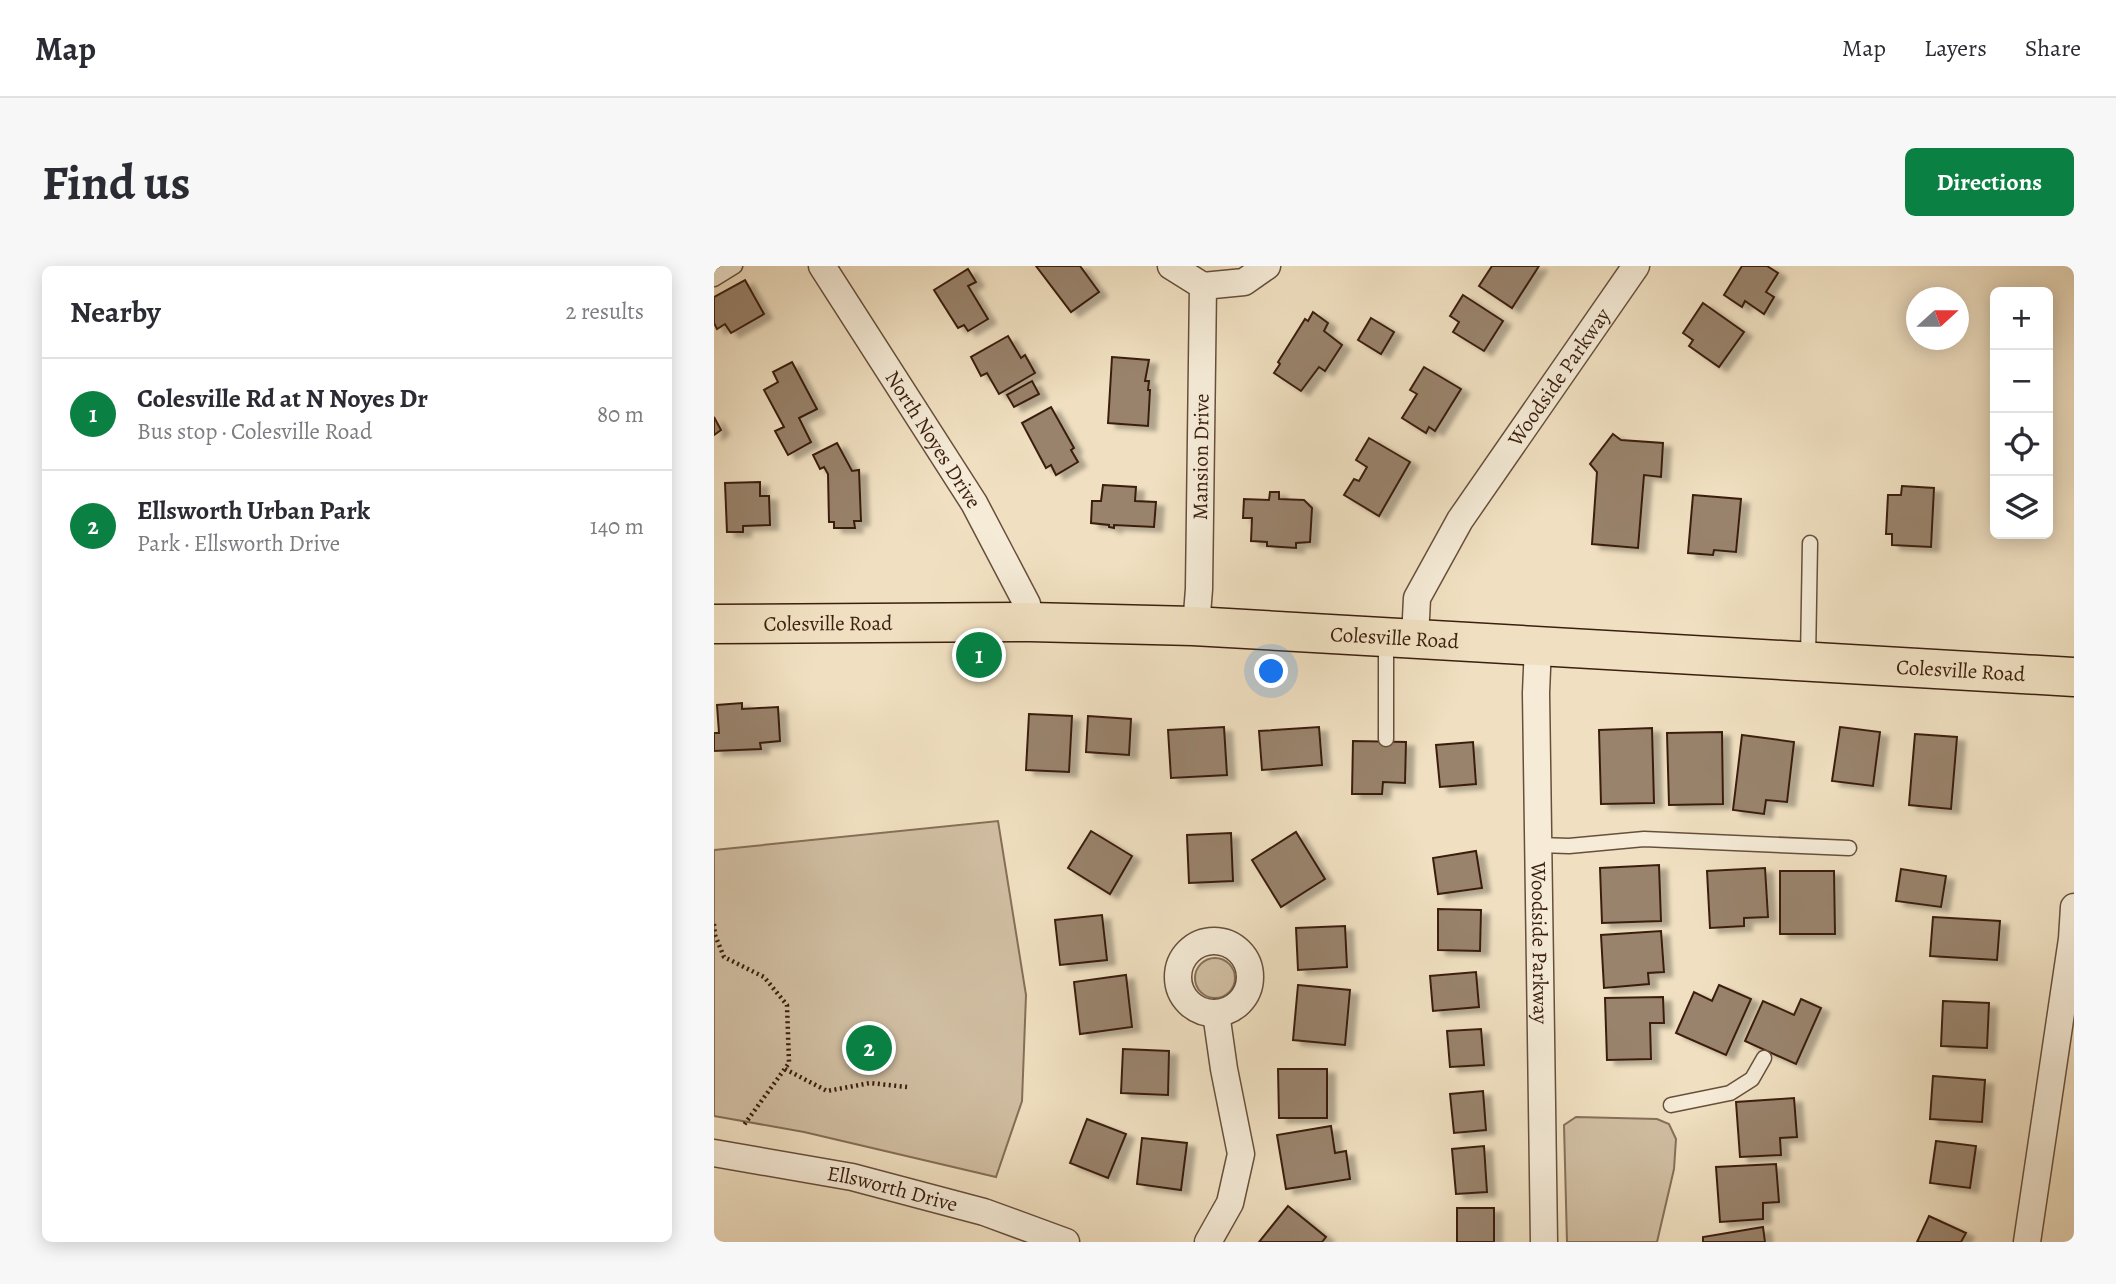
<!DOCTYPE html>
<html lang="en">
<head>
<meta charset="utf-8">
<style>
  body { margin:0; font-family:Alegreya,serif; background:#f7f7f7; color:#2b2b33 }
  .controls { position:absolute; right:21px; top:21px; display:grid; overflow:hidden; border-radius:10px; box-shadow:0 4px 18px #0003 }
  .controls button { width:63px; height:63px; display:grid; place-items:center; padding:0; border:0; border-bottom:2px solid #e1e1e2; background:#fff; color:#2b2b33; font:35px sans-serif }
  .compass { position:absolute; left:1192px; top:21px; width:63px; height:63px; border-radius:50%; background:#fff; box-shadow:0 4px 18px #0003; rotate:69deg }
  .you { position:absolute; left:558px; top:406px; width:24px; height:24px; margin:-18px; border:5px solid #fff; border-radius:50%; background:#1a73e8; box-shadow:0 0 0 10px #1a73e833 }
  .badge { display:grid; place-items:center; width:46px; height:46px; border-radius:50%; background:#0b8043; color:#fff; font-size:23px; font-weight:700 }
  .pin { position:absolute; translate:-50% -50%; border:4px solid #fff; box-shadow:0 2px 7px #0006 }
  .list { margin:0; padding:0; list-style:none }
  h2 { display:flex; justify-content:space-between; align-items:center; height:91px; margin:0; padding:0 28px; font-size:30px }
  h2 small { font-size:23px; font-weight:400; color:#7c7c81 }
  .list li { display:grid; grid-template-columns:46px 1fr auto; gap:21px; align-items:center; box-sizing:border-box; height:112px; padding:0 28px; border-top:2px solid #e1e1e2 }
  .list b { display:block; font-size:26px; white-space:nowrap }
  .list p { margin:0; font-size:23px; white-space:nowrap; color:#7c7c81 }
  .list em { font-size:23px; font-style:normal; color:#7c7c81 }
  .icon { flex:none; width:38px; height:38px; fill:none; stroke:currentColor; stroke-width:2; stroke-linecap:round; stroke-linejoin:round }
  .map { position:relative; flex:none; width:1360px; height:976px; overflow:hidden; border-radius:10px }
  header { display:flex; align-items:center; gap:42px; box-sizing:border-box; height:98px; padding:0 35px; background:#fff; border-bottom:2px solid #e1e1e2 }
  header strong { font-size:33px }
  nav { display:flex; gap:38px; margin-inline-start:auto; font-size:24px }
  .intro { display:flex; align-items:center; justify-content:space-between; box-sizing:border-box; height:168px; padding:0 42px }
  h1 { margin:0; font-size:49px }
  .button { padding:18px 32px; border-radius:10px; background:#0b8043; color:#fff; font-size:24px; font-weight:700 }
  main { display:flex; gap:42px; padding:0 42px }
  aside { flex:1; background:#fff; border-radius:10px; box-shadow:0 4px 18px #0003 }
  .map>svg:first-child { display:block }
  .green { fill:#d1bfa3; stroke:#866f59; stroke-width:2 }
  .building { fill:#99836c; stroke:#3b1f0f; stroke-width:2; filter:url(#shadow) }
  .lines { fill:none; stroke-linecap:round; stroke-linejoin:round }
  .service-casing { stroke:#684f3c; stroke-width:17 }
  .minor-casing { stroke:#684f3c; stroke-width:29 }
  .trunk-casing { stroke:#3b1f0f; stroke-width:41 }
  .path { stroke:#3b1f0f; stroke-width:4.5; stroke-dasharray:2 3.5; stroke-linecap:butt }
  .service { stroke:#f5ebd7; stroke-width:14 }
  .minor { stroke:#f5ebd7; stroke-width:26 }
  .trunk { stroke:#f0e0c1; stroke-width:38 }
  .labels { text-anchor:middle; stroke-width:5; stroke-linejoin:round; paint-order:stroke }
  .street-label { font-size:21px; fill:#3b1f0f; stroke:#f5ebd7 }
</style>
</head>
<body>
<header>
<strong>Map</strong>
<nav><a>Map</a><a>Layers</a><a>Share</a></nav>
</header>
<div class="intro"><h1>Find us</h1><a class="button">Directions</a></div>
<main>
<aside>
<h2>Nearby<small>2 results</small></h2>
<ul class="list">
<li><span class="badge">1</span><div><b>Colesville Rd at N Noyes Dr</b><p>Bus stop · Colesville Road</p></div><em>80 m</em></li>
<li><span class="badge">2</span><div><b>Ellsworth Urban Park</b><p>Park · Ellsworth Drive</p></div><em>140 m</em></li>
</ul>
</aside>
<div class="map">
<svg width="1360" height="976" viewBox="0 0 1360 976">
  <defs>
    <filter id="shadow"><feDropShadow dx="8" dy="4.5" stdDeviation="2" flood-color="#0004"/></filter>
  </defs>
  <rect width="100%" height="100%" fill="#f0e0c1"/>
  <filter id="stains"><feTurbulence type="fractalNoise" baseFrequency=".00286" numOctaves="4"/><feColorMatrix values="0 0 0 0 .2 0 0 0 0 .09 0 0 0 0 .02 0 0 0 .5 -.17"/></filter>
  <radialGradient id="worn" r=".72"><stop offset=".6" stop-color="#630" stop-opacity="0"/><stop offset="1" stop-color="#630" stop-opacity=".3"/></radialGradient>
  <g class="green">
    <polygon points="284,555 312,729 308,835 282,911 90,866 0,850 0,584"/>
    <circle cx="501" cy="712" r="20"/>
    <polygon points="862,851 943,853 955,858 962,873 960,903 943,976 853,976 850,859"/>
  </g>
  <g class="building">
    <polygon points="322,0 366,0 385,26 357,46"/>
    <polygon points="778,0 825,0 798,42 765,20"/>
    <polygon points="1028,0 1053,0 1064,7 1052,26 1060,31 1050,48 1031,35 1028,41 1010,29"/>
    <polygon points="254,3 262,16 254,20 274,53 254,65 250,59 244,62 220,24"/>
    <polygon points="31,14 50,48 17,67 11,58 3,63 0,57 0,31"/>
    <polygon points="749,29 789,55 770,85 739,66 745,56 736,50"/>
    <polygon points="989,37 1030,66 1005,101 975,80 979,74 969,67"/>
    <polygon points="599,46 614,57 610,65 628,79 611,105 605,101 587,125 560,107 566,98 564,96 591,53 594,55"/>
    <polygon points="657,52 680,66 667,88 644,74"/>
    <polygon points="294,70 307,92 311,89 321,107 285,128 273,107 267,110 257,91"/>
    <polygon points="398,91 435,94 431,115 435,115 434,124 436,124 434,160 394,157"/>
    <polygon points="78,96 103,143 85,152 97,176 74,189 61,165 70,161 50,124 64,116 59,106"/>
    <polygon points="710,101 747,123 721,165 715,161 712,167 688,152 703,128 696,124"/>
    <polygon points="318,115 325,128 300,141 293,129"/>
    <polygon points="337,141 360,182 357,184 364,196 342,209 337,199 332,202 308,157"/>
    <polygon points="0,151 7,164 0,169"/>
    <polygon points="899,168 907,174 949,177 947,211 930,209 924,282 878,278 883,206 876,198"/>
    <polygon points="655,172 696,196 665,250 630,229 640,213 645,215 653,201 642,194"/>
    <polygon points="123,177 138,205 145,204 147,255 140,255 141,262 120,262 120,256 115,256 114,208 110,201 106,203 99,189"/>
    <polygon points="46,216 46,230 55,230 56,259 29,260 29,266 13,266 11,217"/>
    <polygon points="389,219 422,221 421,235 442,236 440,261 400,259 400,262 395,261 395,259 377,257 378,235 387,235"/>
    <polygon points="1188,220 1220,222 1217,281 1178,279 1178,268 1172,268 1174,229 1187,229"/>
    <polygon points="556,226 565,226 565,233 590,234 598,242 596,276 582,277 582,282 553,280 553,276 537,275 538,252 529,252 530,233 555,234"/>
    <polygon points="979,229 1027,233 1022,286 1000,284 999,289 974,287"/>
    <polygon points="28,437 28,443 64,441 66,475 46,477 47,483 0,485 0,467 5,467 3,439"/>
    <polygon points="315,448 358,450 355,506 312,504"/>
    <polygon points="374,450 417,453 415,489 372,486"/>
    <polygon points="510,461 513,509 457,512 454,464"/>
    <polygon points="605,461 608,499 548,504 545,465"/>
    <polygon points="1126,461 1166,466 1159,520 1118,515"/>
    <polygon points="938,462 940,537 887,538 885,464"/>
    <polygon points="1008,466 1009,538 955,539 953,467"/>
    <polygon points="1201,468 1243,471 1237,543 1195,539"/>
    <polygon points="1028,469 1080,476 1073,536 1052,534 1050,548 1019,544"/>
    <polygon points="639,475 692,476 691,517 669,516 668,528 638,528"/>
    <polygon points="759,476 762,518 726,521 722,479"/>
    <polygon points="377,565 418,590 396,628 354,602"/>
    <polygon points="582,566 611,613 567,641 538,594"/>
    <polygon points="517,567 519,615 475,617 473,569"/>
    <polygon points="762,585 768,622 724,628 719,592"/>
    <polygon points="945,599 947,655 888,657 886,602"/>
    <polygon points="1051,602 1054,651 1030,652 1030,660 996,662 993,605"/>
    <polygon points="1187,603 1232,610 1227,641 1182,635"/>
    <polygon points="1066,605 1120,605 1121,668 1066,668"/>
    <polygon points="724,643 767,644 766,685 724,684"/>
    <polygon points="388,649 393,694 346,699 341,654"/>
    <polygon points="1219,651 1286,655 1283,694 1216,690"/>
    <polygon points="631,660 633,701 584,704 582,662"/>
    <polygon points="947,665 950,706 934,707 935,718 890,722 887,669"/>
    <polygon points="762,706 765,741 719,745 716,710"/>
    <polygon points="412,709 418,761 366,768 360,716"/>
    <polygon points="584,719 636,724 631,779 579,774"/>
    <polygon points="1005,719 1037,733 1012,789 962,767 980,726 998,735"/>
    <polygon points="949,731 950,757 936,757 937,793 893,794 891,732"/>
    <polygon points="1087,733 1107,742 1082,798 1031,775 1049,735 1080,749"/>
    <polygon points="1229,735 1275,737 1273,782 1227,780"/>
    <polygon points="767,763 770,799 736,801 733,765"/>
    <polygon points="409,783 455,785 454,829 407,827"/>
    <polygon points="564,803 613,803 613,852 565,852"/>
    <polygon points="1219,810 1271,814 1268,856 1216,853"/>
    <polygon points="769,825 772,864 740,867 736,828"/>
    <polygon points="1080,832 1083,871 1066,872 1067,889 1026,891 1022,836"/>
    <polygon points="373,853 412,868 394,912 356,897"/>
    <polygon points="617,860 621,887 632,885 636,913 572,923 563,869"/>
    <polygon points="428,872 473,877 467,924 423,918"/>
    <polygon points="1222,875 1262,880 1256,922 1216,917"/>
    <polygon points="770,880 773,926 742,928 738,883"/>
    <polygon points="1062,898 1065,936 1049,937 1049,953 1006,956 1002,901"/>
    <polygon points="574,940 612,971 608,976 545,976"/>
    <rect x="743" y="942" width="37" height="34"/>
    <polygon points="1215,950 1252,967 1247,976 1203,976"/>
    <polygon points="1049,961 1051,976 989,976 989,971"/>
  </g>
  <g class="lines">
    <defs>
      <g id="service">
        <polyline points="0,13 21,0"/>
        <polyline points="1094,393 1096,277"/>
        <polyline points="672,473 672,372"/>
        <polyline points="825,579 855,580 930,573 1135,582"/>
        <polyline points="957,839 1016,827 1038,813 1050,792"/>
      </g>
      <g id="minor">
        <path id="s1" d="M108 0 260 237 313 338 316 356"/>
        <polyline points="457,0 489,20"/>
        <polyline points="489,20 530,16 553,0"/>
        <path id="s2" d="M479 360 483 348 485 323 489 20"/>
        <path id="s3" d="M701 372 703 332 746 254 922 0"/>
        <path id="s4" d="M824 379 822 427 830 976"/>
        <circle cx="500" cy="711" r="36"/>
        <path id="s5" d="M0 887 138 911 270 946 352 976"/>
        <polyline points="494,976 516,937 527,888 510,803 502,747"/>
        <polyline points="1313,976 1358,673 1360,641"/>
      </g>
      <g id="trunk">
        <path id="s6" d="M0 358 316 356 479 360 1360 411"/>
      </g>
    </defs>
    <use href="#service" class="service-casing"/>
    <use href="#minor" class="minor-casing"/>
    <use href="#trunk" class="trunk-casing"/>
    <g class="path">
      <polyline points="0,658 1,669 10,691 50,711 73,739 75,797 30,859"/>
      <polyline points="71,803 113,825 156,817 193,821"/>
    </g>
    <use href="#service" class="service"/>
    <use href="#minor" class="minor"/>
    <use href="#trunk" class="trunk"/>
  </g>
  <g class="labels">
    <g class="street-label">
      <text dy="7" stroke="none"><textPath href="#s3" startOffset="303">Woodside Parkway</textPath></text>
      <text dy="7" stroke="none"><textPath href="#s1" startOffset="206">North Noyes Drive</textPath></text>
      <text dy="7" stroke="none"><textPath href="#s2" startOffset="170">Mansion Drive</textPath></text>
      <text dy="7" stroke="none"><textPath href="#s6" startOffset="114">Colesville Road</textPath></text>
      <text dy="7" stroke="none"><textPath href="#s6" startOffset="681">Colesville Road</textPath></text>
      <text dy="7" stroke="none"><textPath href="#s6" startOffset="1248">Colesville Road</textPath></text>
      <text dy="7" stroke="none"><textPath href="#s4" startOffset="298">Woodside Parkway</textPath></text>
      <text dy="7" stroke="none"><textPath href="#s5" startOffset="182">Ellsworth Drive</textPath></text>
    </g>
  </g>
  <rect width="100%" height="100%" filter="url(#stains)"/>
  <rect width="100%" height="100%" fill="url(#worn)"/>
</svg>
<div class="controls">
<button>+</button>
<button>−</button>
<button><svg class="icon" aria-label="locate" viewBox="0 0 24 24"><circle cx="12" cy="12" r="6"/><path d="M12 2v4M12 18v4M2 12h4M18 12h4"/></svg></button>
<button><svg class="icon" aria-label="layers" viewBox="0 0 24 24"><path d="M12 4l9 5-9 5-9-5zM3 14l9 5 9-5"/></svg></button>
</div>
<svg class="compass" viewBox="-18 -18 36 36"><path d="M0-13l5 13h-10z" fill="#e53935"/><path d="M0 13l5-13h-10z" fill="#7c7c81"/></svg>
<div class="you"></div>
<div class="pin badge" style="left:265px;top:389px">1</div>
<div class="pin badge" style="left:155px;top:782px">2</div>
</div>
</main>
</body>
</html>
